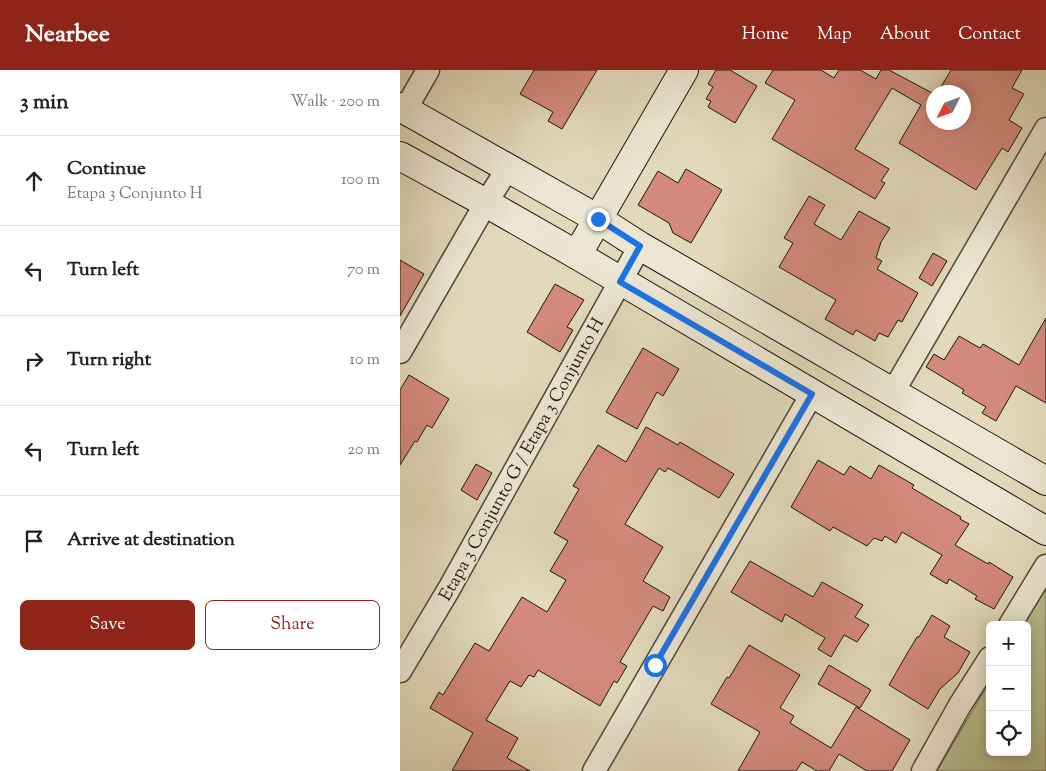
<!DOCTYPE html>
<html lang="en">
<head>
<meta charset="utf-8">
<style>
  body { margin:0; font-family:"Sorts Mill Goudy",serif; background:#f2f2f2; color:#202124 }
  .controls { position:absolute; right:15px; bottom:15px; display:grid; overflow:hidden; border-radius:8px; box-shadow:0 2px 12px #0003 }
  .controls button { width:45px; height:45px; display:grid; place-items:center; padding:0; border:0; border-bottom:1px solid #e0e0e0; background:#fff; color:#202124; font:25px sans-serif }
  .compass { position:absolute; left:526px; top:15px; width:45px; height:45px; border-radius:50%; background:#fff; box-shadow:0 2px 12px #0003; rotate:228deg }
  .stop { position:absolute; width:15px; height:15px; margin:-11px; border:4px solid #1a73e8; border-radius:50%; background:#fff }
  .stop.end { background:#1a73e8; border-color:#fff; box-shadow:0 1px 5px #0008 }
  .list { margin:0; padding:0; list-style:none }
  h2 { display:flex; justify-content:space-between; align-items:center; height:65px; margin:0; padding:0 20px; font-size:21px }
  h2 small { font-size:16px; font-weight:400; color:#757577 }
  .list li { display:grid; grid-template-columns:32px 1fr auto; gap:15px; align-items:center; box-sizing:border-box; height:90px; padding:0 20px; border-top:1px solid #e0e0e0 }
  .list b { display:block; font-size:19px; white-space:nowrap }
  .list p { margin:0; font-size:16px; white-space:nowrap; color:#757577 }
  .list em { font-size:16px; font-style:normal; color:#757577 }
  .actions { display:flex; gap:10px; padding:15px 20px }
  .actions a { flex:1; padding:11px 0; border:1px solid #8f2418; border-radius:8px; text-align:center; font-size:18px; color:#8f2418 }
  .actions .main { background:#8f2418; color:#fff }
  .icon { flex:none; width:28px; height:28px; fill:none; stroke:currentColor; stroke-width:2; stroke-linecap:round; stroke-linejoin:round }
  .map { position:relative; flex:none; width:646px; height:701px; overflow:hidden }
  header { display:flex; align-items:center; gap:30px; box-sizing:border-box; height:70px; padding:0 25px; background:#8f2418; color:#fff }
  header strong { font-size:24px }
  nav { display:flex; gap:28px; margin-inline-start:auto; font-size:18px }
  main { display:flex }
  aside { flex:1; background:#fff }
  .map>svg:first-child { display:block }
  .green { fill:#b6be8e; stroke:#6b694d }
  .building { fill:#d38a7c; stroke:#20140c }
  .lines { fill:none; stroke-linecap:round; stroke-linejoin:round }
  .street-casing { stroke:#504638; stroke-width:25 }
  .secondary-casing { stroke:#20140c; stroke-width:30 }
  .street { stroke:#ece7d3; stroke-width:22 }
  .secondary { stroke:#ece7d3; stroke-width:28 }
  .route { stroke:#1a73e8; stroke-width:6 }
  .labels { text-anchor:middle; stroke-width:4; stroke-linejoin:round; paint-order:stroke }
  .street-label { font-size:18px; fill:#20140c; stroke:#ece7d3 }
</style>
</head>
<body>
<header>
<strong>Nearbee</strong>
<nav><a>Home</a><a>Map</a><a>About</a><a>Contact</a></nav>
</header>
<main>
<aside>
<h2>3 min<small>Walk · 200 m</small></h2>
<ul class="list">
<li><svg class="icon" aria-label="ahead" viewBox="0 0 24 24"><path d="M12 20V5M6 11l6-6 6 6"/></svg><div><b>Continue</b><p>Etapa 3 Conjunto H</p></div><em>100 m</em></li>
<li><svg class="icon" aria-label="left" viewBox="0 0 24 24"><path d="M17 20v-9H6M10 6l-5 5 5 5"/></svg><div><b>Turn left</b></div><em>70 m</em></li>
<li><svg class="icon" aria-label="right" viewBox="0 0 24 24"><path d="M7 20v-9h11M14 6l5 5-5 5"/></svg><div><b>Turn right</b></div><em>10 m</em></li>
<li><svg class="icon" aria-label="left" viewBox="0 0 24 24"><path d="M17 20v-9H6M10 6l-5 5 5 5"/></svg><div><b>Turn left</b></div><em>20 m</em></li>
<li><svg class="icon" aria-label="arrive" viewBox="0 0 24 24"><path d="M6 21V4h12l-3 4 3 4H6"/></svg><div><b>Arrive at destination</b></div></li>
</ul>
<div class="actions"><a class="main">Save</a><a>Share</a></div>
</aside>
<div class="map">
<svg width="646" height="701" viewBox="0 0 646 701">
  <rect width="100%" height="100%" fill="#e2dabb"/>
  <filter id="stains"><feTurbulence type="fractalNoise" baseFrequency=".004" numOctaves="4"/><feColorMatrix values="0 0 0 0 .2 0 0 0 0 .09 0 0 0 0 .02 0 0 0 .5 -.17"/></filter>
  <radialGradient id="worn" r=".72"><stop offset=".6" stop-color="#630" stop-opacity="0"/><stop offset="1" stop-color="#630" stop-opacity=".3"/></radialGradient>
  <polygon class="green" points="646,516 646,701 537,701 590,611 590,682 627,682 627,555 623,555"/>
  <g class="building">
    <polygon points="134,0 197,0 162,59 148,51 153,42 120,24"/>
    <polygon points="316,0 330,0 357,16 335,53 308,37 311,31 306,29 313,17 308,14"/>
    <polygon points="373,0 421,0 434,8 439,0 460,0 476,9 481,0 489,0 534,24 534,52 564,52 564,22 538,22 551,0 622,0 612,18 624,24 609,50 622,58 608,82 602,78 576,120 499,73 521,35 492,18 455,79 489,99 481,111 485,113 475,129 372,69 395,30 365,13"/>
    <polygon points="286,99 322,120 291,173 273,163 269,153 238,135 258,101 278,113"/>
    <polygon points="409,126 425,135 414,154 441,170 459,141 490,158 481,172 476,188 482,191 477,199 518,223 502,252 498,250 488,267 479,263 475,271 456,260 453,265 425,249 436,230 379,197 393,173 384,168"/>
    <polygon points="533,183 547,191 532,216 519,208"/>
    <polygon points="0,190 24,204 0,246"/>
    <polygon points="155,214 184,230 167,257 173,260 160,282 127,262"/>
    <polygon points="646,248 646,333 616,316 596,351 582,343 586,337 562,323 564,320 526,297 534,284 544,290 559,266 580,278 583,274 619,295"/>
    <polygon points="243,278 279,299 263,326 257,322 237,359 206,342"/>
    <polygon points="9,305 49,329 32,358 27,355 17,372 15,371 0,395 0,320"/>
    <polygon points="246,357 278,375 280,372 334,404 319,428 268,398 265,402 259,398 225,454 263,477 243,511 270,527 263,541 253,536 220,592 227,596 217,613 214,611 200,636 138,600 134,607 129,605 121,617 110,611 86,650 118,668 107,688 130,701 52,701 73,663 30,638 39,622 43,625 75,573 89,581 122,527 147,542 166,510 150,501 168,471 154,463 179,419 173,416 198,375 226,392"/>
    <polygon points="418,390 444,405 450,396 471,409 479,395 514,415 512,418 561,447 560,449 569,454 555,475 588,494 589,492 613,507 594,539 575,529 577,526 549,509 547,514 530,504 542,485 502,462 496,473 485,466 482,471 474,468 467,476 433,457 430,461 391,437"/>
    <polygon points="76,394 92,403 77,430 61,420"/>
    <polygon points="350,491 413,527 422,512 463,535 455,547 469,555 457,572 444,565 431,587 418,579 425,568 385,544 382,552 331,522"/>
    <polygon points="532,545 550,556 544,567 570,582 558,603 540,619 528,639 489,615 508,582 517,567 519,567"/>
    <polygon points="349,575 400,605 380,638 394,646 390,653 431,678 456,637 510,670 492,701 467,701 439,684 429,701 417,701 402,692 396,701 338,701 360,662 311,634 327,607 329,608"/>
    <polygon points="429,595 471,620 460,638 418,614"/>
  </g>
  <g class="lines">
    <defs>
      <g id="street">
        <polyline points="5,40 28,0"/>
        <polyline points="0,282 86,133 108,98"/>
        <polyline points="493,322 646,59"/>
        <polyline points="610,555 646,496"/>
        <polyline points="0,601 49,519 240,176"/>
        <polyline points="194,701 412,324"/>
        <polyline points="523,701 560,635 590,588"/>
      </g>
      <g id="secondary">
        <polyline points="0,37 198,149 240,176 646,411"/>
        <polyline points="0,86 86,133 177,185 646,461"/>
        <polyline points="177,185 284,0"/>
      </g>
    </defs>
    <use href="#street" class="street-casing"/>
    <use href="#secondary" class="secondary-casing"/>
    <use href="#street" class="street"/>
    <use href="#secondary" class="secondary"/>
  </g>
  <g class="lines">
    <polyline class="route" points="198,149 240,176 220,212 412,324 255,595"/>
  </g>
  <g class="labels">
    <g class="street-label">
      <text transform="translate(121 389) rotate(-61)" y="6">Etapa 3 Conjunto G / Etapa 3 Conjunto H</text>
    </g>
  </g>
  <rect width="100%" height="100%" filter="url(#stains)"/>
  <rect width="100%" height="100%" fill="url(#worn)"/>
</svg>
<div class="controls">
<button>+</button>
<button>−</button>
<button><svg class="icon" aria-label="locate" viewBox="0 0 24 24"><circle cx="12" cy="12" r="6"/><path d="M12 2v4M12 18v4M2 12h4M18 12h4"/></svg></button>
</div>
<svg class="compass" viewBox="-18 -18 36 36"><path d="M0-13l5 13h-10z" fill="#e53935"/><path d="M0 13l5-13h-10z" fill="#757577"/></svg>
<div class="stop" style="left:255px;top:595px"></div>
<div class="stop end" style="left:198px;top:149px"></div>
</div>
</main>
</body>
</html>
